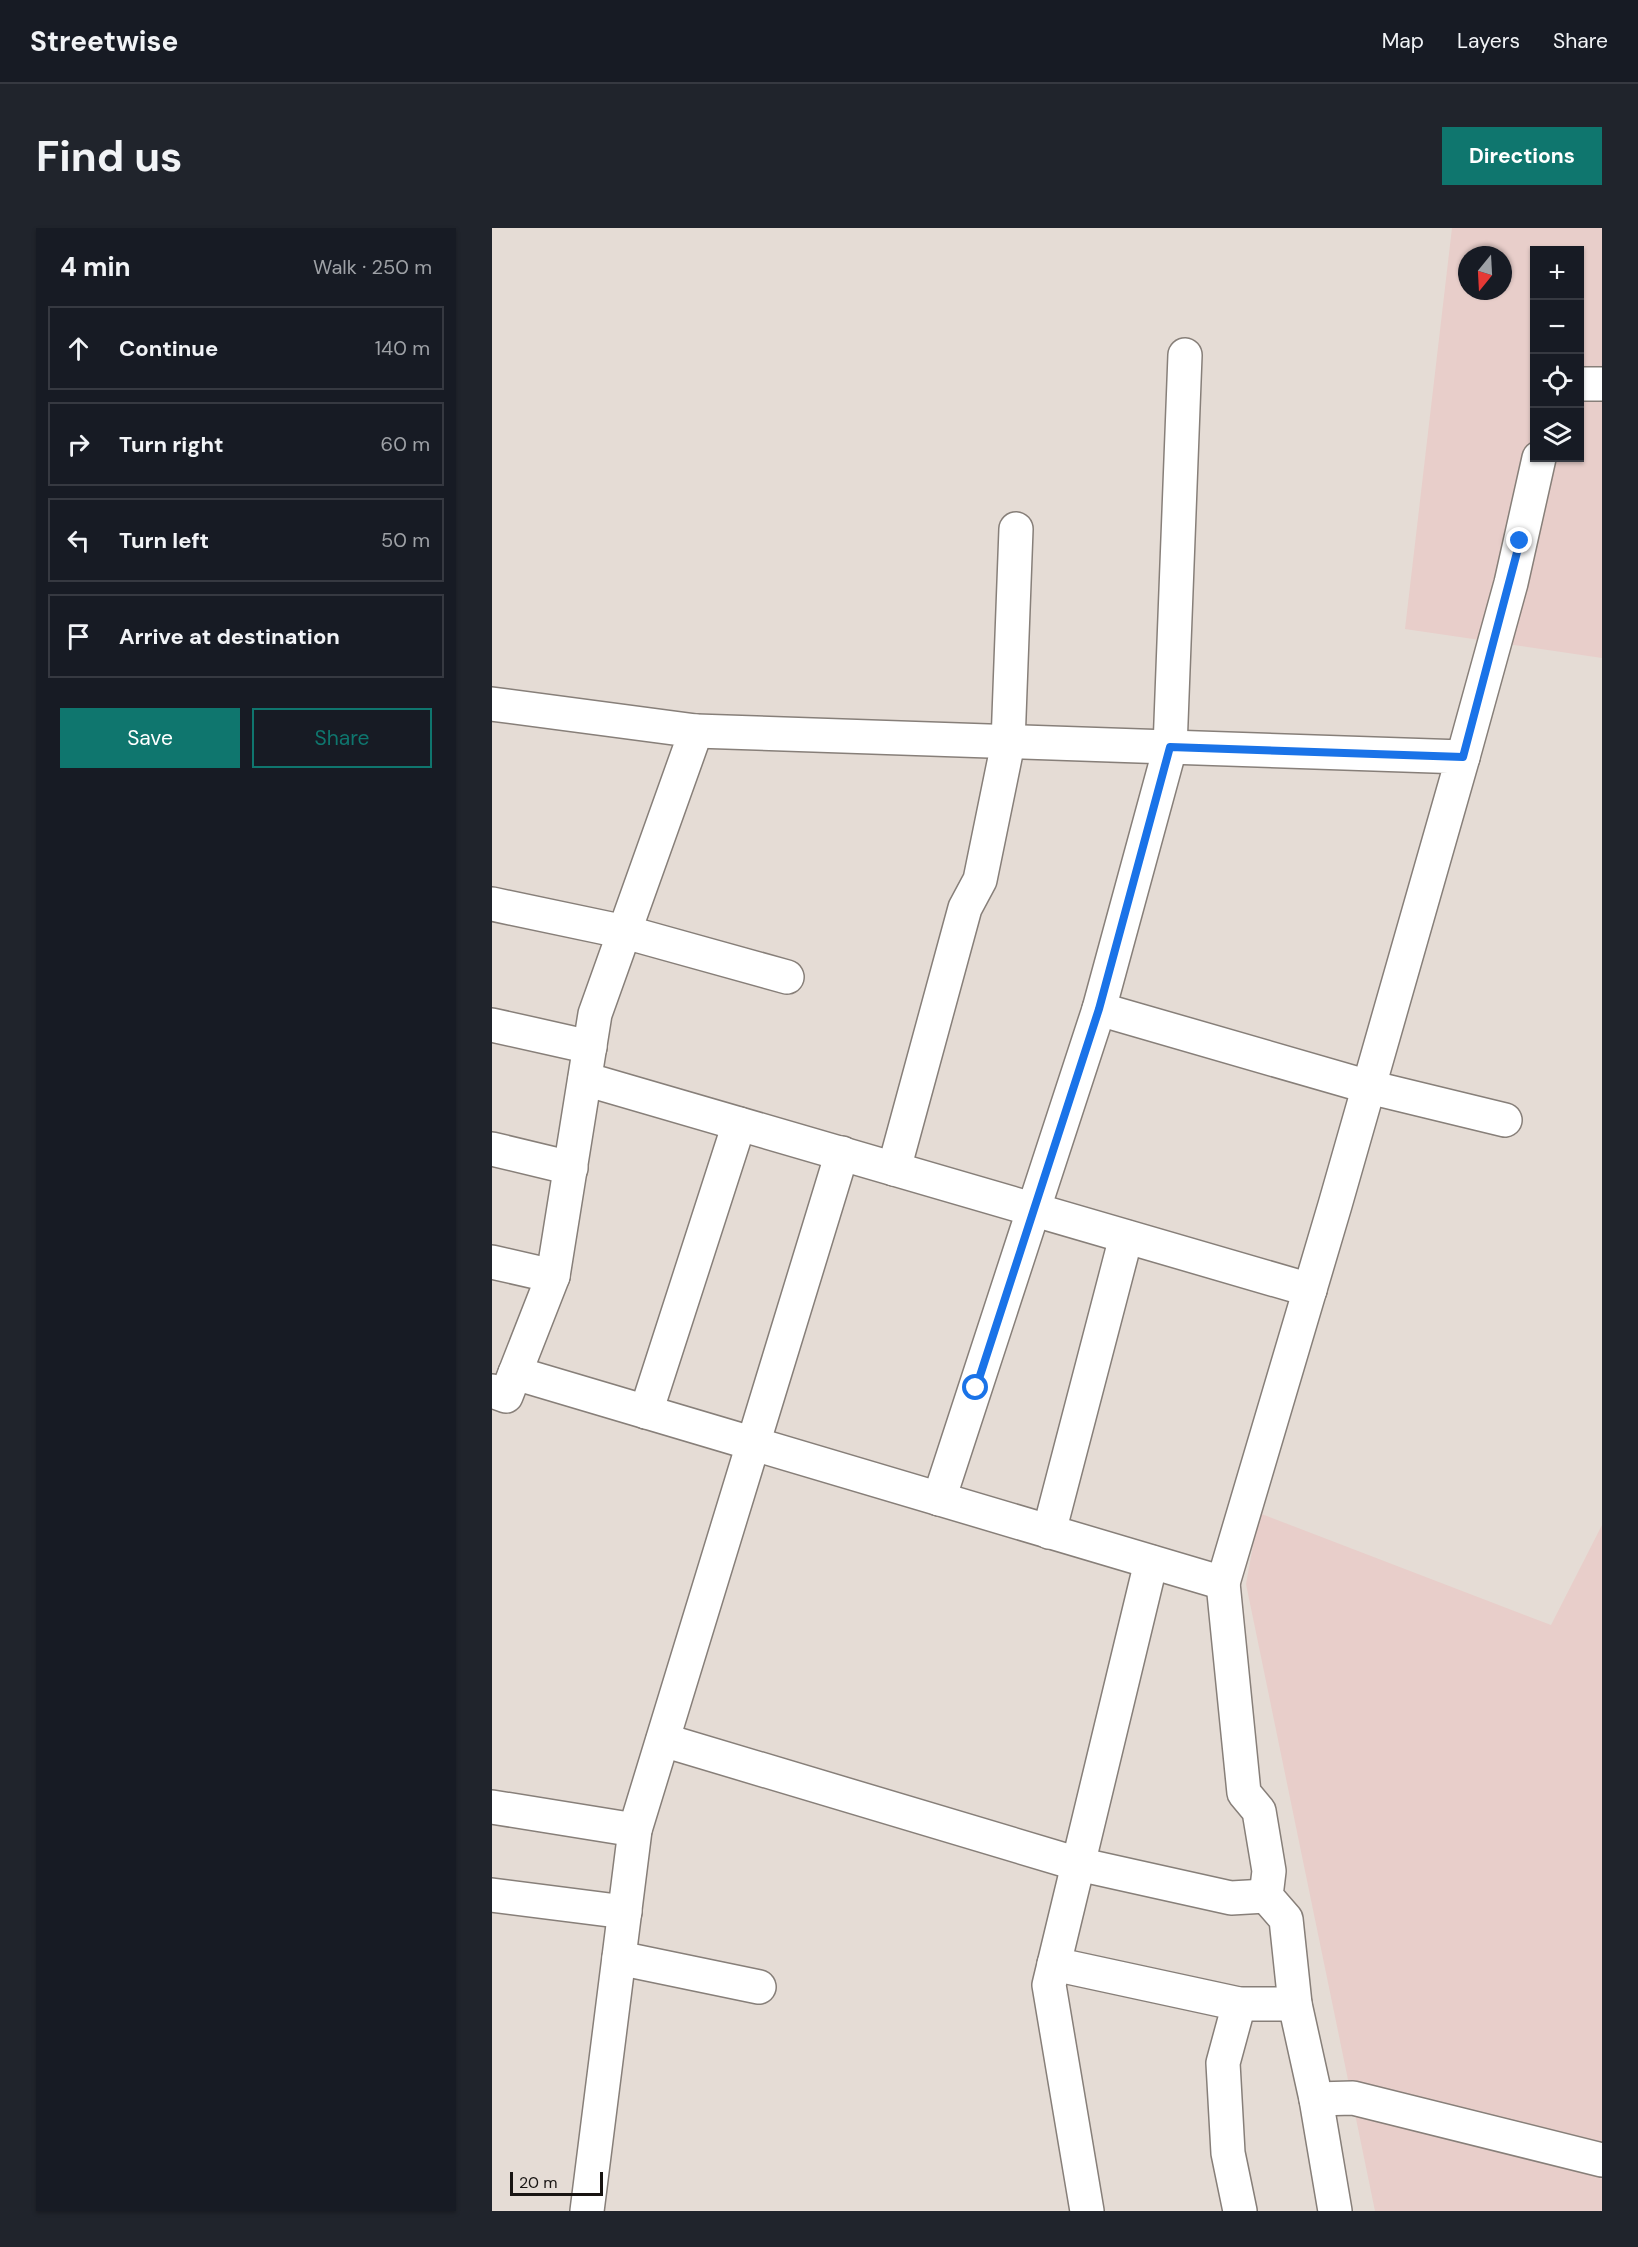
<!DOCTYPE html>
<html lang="en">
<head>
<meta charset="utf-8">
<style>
  body { margin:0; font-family:"DM Sans",sans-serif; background:#20242c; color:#f1f3f6 }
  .controls { position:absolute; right:18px; top:18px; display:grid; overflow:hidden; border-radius:0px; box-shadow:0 2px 4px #0004 }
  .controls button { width:54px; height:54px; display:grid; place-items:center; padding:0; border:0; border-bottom:2px solid #363941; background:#171b24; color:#f1f3f6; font:30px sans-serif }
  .compass { position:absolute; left:966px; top:18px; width:54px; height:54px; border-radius:50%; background:#171b24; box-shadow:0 2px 4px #0004; rotate:198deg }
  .scale { position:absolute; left:18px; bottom:15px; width:93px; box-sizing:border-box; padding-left:6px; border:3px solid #181412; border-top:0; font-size:16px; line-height:21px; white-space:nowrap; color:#181412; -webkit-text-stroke:4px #e5dcd5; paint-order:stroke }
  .stop { position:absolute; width:18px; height:18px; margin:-14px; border:4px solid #1a73e8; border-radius:50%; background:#fff }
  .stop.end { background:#1a73e8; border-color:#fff; box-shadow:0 2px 6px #0008 }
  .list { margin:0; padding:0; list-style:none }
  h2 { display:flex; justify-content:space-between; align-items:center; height:78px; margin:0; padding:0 24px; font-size:26px }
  h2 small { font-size:20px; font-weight:400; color:#9ea1a6 }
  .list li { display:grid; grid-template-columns:39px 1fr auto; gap:18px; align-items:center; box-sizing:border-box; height:84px; margin:0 12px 12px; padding:0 12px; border:2px solid #363941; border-radius:0px }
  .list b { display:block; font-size:22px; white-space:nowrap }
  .list em { font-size:20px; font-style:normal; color:#9ea1a6 }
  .actions { display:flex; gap:12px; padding:18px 24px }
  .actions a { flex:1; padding:14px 0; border:2px solid #0f766e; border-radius:0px; text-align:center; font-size:21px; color:#0f766e }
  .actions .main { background:#0f766e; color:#fff }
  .icon { flex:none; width:33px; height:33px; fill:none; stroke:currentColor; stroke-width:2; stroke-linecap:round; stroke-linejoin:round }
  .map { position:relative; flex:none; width:1110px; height:1983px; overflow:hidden; border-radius:0px }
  header { display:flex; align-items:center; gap:36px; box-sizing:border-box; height:84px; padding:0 30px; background:#171b24; border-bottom:2px solid #363941 }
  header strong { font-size:28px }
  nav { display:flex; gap:33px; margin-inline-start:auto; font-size:21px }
  .intro { display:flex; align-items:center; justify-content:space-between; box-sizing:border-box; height:144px; padding:0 36px }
  h1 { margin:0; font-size:42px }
  .button { padding:15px 27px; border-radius:0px; background:#0f766e; color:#fff; font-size:21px; font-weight:700 }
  main { display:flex; gap:36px; padding:0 36px }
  aside { flex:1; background:#171b24; border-radius:0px; box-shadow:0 2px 4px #0004 }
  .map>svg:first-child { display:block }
  .industrial { fill:#e8ceca; fill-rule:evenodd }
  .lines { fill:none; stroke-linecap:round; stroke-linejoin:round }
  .street-casing { stroke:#877f79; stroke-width:36 }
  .street { stroke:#fff; stroke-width:33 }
  .route { stroke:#1a73e8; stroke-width:8 }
</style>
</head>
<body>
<header>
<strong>Streetwise</strong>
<nav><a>Map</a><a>Layers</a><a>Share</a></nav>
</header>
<div class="intro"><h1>Find us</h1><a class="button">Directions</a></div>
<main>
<aside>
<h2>4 min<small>Walk · 250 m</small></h2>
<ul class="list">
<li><svg class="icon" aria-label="ahead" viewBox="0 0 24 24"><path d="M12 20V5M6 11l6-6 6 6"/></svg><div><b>Continue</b></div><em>140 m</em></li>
<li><svg class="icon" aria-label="right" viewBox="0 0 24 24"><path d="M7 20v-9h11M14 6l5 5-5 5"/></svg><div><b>Turn right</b></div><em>60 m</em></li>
<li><svg class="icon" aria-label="left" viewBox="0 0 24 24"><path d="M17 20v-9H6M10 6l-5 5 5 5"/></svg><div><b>Turn left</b></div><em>50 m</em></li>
<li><svg class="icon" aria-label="arrive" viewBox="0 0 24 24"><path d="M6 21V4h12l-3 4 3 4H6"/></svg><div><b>Arrive at destination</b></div></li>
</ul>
<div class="actions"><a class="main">Save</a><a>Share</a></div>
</aside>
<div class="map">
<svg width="1110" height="1983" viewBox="0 0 1110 1983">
  <rect width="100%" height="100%" fill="#e5dcd5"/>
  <g class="industrial">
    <path d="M960 0H1110V430L913 401ZM1042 22H1088V230H1042ZM975 27H1011V63H975Z"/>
    <polygon points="767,1285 1059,1397 1110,1297 1110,1983 883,1983 754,1356"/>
  </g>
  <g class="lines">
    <defs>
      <g id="street">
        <polyline points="1088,156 1110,156"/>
        <polyline points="0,476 204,503 103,786 61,1048 14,1168 0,1163"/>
        <polyline points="971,529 1019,355 1047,230"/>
        <polyline points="0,676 133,704 295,749"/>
        <polyline points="607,781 877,859 1013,892"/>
        <polyline points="0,797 98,819"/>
        <polyline points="93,851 818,1062"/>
        <polyline points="0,921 79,940"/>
        <polyline points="402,941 473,680 488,652 516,515 524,301"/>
        <polyline points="0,1034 61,1048"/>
        <polyline points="23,1145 731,1355 843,977 971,529 204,503"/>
        <polyline points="154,1184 247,896"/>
        <polyline points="447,1271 607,781 678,520 693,127"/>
        <polyline points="557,1304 634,1009"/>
        <polyline points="731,1355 752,1565 767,1583 777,1643 774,1668 794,1691 803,1776 824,1871 843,1983"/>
        <polyline points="171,1512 586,1636 739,1670 774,1668"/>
        <polyline points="0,1579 143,1602"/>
        <polyline points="0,1667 133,1684"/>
        <polyline points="127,1730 267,1759"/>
        <polyline points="562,1736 747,1776 803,1776"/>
        <polyline points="747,1776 731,1835 736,1925 748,1983"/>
        <polyline points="824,1871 861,1870 1110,1932"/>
        <polyline points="95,1983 143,1602 350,925"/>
        <polyline points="595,1983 557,1757 659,1334"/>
      </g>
    </defs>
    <use href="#street" class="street-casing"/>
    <use href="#street" class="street"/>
  </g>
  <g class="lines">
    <polyline class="route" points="484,1160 607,781 678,519 971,529 1028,313"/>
  </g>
</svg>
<div class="controls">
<button>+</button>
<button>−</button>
<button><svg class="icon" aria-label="locate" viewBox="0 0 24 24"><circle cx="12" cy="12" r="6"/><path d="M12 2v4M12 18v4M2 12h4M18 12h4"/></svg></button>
<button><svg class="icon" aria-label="layers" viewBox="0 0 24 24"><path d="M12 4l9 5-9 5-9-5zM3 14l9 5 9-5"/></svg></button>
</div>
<svg class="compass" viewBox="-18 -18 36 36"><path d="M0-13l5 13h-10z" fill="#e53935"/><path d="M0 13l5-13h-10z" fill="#9ea1a6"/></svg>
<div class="scale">20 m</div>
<div class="stop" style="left:484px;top:1160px"></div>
<div class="stop end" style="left:1028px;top:313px"></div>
</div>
</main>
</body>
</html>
